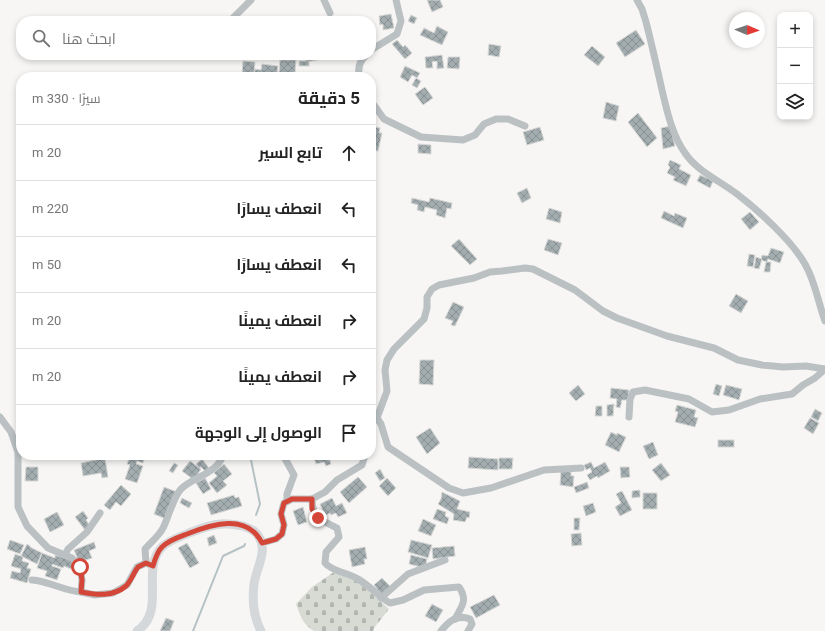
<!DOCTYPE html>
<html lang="ar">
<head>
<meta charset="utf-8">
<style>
  body { margin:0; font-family:Roboto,Cairo,sans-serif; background:#f2f2f2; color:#222; direction:rtl }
  .controls { position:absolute; right:12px; top:12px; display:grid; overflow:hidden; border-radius:8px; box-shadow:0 2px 6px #0003 }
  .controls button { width:36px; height:36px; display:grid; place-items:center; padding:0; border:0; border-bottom:1px solid #e0e0e0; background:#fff; color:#222; font:20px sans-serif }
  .compass { position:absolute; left:729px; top:12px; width:36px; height:36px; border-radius:50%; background:#fff; box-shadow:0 2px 6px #0003; rotate:92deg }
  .stop { position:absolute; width:12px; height:12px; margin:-9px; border:3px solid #d44637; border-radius:50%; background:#fff }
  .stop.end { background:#d44637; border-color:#fff; box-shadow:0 1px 4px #0008 }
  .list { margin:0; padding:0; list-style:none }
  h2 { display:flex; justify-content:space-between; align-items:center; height:52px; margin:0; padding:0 16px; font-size:17px }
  h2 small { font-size:13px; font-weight:400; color:#767676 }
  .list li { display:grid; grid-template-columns:26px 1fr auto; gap:12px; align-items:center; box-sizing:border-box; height:56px; padding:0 16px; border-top:1px solid #e0e0e0 }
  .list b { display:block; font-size:15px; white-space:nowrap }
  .list em { font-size:13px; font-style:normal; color:#767676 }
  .icon { flex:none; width:22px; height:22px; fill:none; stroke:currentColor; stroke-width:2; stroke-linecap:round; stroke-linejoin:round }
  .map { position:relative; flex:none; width:825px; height:631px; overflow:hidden; direction:ltr }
  .search { position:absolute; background:#fff; box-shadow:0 2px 6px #0003; left:16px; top:16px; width:360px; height:44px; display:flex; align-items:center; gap:10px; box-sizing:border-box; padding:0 14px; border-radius:16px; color:#767676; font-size:15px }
  .panel { position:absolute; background:#fff; box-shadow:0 2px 6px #0003; left:16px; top:72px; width:360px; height:388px; border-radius:16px; direction:rtl }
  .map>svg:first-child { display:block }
  .cemetery { fill:url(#cemetery-stones) }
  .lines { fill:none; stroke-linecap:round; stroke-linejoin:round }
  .stream { stroke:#b5c2c5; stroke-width:2 }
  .building { fill:url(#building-cross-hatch); stroke:#d8d8d6 }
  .street { stroke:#bbc1c3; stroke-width:7 }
  .secondary { stroke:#d4d8da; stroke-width:9 }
  .route { stroke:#d44637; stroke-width:5 }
</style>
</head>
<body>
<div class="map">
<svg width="825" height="631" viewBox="0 0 825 631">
  <defs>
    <pattern id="cemetery-stones" width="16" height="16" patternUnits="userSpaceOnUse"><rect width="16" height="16" fill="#d7dbd4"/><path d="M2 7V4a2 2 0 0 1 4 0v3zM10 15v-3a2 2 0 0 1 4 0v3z" fill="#b2b6b1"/></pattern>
    <pattern id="building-cross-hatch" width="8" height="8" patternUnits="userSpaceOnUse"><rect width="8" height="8" fill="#a3adb0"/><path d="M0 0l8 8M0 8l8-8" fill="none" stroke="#889194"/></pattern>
  </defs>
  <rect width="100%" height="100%" fill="#f7f6f4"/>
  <path class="cemetery" d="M334 572 361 583 389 609 374 628 373 631H314C303 625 300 615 296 604L312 587Z"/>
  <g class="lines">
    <g class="stream">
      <polyline points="250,455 260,504 256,515"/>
      <polyline points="193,631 223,556 244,546 245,544"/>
    </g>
  </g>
  <g class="building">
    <polygon points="427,0 440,0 443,7 432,12"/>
    <polygon points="391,14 394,28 383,30 383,24 380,25 379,16"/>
    <polygon points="411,15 417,18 414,24 408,21"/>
    <polygon points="437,26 448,32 442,45 420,35 424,28 434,33"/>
    <polygon points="636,30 645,44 625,57 616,43"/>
    <polygon points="397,40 403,47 405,45 412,53 405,59 392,44"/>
    <polygon points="489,44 501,46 499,57 488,55"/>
    <polygon points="592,46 605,57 598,66 584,55"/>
    <polygon points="305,55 316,55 317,60 306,62"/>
    <polygon points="442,55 444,68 437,69 437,61 432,62 433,68 426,68 425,57"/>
    <polygon points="448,57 460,57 459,69 447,68"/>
    <polygon points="280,60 296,60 295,73 279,73"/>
    <polygon points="243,61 255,62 254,75 242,74"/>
    <rect x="299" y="61" width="10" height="5"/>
    <polygon points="262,64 278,66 277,75 261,74 261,77 254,77 255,69 261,70"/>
    <polygon points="405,66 420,73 417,78 412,75 408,82 400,77"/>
    <polygon points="416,78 421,81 417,88 412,85"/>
    <polygon points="425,87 433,98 423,105 415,94"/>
    <polygon points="606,102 619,106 616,121 603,118"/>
    <polygon points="638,113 657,138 647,147 628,122"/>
    <polygon points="371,126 380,128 379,133 382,133 378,151 371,150"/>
    <polygon points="670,126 675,146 663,149 661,128"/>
    <polygon points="540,127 544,140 527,145 523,132"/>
    <polygon points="418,144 431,145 431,154 418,153"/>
    <polygon points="670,160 681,165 679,169 691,175 686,186 673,180 675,177 667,173 670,167 668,165"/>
    <polygon points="700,175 713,181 710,188 697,181"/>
    <polygon points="527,188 531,198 522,203 517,193"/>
    <polygon points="412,198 429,202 430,198 452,203 451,209 447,208 445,218 436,215 437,210 425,207 424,212 417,210 418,205 411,203"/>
    <polygon points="549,208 562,212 560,223 546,219"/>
    <polygon points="664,211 674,216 675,213 687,218 683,228 661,218"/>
    <polygon points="750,212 759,222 750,230 741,219"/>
    <polygon points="459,239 477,259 470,265 451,246"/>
    <polygon points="548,239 562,243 558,255 544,250"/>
    <polygon points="771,248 784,252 780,263 768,259 767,262 761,260 762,255 768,256"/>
    <polygon points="749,254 755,255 753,267 747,266"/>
    <polygon points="756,257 762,259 759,269 754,268"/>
    <polygon points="766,262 771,262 770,272 764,272"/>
    <polygon points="736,294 748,301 741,313 729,306"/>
    <polygon points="453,302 464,307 455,326 451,325 453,321 445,318"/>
    <polygon points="420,360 434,360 433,385 419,384"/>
    <polygon points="716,384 722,386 719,396 713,394"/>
    <polygon points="578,385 585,394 576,401 569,393"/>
    <polygon points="726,385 742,389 739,400 723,395"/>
    <polygon points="611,388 629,390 628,400 622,400 620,408 616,407 617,399 610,398"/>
    <polygon points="614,404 613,416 607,416 607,405"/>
    <polygon points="677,405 696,410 694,417 698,418 695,427 675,422 678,412 675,411"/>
    <polygon points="596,406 602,406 602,416 595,416"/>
    <polygon points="815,409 822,413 818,421 811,417"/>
    <polygon points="810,418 819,423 813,434 804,428"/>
    <polygon points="430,428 440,443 427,454 416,437"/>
    <polygon points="611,432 617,435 617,433 626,437 619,452 605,445"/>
    <rect x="718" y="440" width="16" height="7"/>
    <polygon points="653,442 658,455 649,459 643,446"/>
    <polygon points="130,455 146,455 143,463 137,461 136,464 143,466 137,483 125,479 130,465 127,464"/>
    <polygon points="313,455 328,455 331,464 326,466 324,462 316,464"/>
    <polygon points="469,457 498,459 498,470 468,468"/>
    <polygon points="105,458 108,477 102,478 101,473 83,476 81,463"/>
    <polygon points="499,458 513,458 512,469 499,469"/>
    <polygon points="202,459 209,468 205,471 201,467 199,468 196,464"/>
    <polygon points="190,461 201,469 194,480 182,471"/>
    <polygon points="591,462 594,468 605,462 610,471 598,478 597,476 590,480 587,475 592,472 590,468 586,470 584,465"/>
    <polygon points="174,463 178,465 173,473 169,471"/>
    <polygon points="661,463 670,475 661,481 652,470"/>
    <polygon points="224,464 232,474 223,481 227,485 217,493 209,483 217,476 214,473"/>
    <polygon points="26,467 38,467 38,481 25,481"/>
    <polygon points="620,467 629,467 630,477 621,478"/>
    <polygon points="380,469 385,478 380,481 375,473"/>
    <polygon points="561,471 571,472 571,476 574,476 573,487 560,485"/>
    <polygon points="358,477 367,487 349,503 340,492"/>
    <polygon points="205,478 211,489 203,494 196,483"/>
    <polygon points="387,478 396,488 388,496 379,486"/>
    <polygon points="587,482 589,488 576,493 574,487"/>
    <polygon points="121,485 131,494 121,506 116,502 110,510 104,505"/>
    <polygon points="164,487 177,492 166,519 154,514"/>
    <polygon points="640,490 640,497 632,498 632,491"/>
    <polygon points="622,491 632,510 620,516 615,507 621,503 616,494"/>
    <polygon points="442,492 460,501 457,509 470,512 469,518 467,517 465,522 453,520 454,514 438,504 441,499"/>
    <rect x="643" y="493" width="14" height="16"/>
    <polygon points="234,495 235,498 239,497 242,506 211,515 207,503"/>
    <polygon points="182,498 192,503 189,508 180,503"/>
    <polygon points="332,498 336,506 342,503 347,513 338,517 336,513 331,515 330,513 325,516 320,504"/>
    <polygon points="593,503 596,512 586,516 583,506"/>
    <polygon points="303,507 307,522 298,525 293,511"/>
    <polygon points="437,509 446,512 445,516 449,518 447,524 433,519"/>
    <polygon points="83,511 88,518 86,520 90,526 85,530 75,517"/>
    <polygon points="57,512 64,525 50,532 44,519"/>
    <polygon points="574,518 580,518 579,530 574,530"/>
    <polygon points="423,519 436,525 431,536 418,531"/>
    <polygon points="581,533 582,545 572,546 571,534"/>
    <polygon points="214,535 217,543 209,546 207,538"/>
    <polygon points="10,540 24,545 20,554 7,549"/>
    <polygon points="411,540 432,545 428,558 408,552"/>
    <polygon points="94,542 96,548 89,551 92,558 79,562 74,550"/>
    <polygon points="187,543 199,563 190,568 178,548"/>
    <polygon points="27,544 30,546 30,547 42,553 37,564 21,556"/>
    <polygon points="454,546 455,556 433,559 432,548"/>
    <polygon points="365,547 367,559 364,559 365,564 352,567 349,550"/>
    <polygon points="42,553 55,558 55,555 74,561 71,569 64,566 63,568 52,564 52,566 61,569 57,580 45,576 47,571 37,568"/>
    <polygon points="15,554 23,557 22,561 29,563 27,568 31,569 27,583 10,578 12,571 20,573 21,569 11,566"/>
    <polygon points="411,555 427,559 425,568 409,564"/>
    <polygon points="382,578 391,587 382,595 374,585"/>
    <polygon points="494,595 500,605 476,618 470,607"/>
    <polygon points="432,604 443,610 436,622 425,616"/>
    <polygon points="166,618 174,621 170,631 160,631"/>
  </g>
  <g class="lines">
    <g class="street">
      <polyline points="324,0 330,13"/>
      <path d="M637 0 642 9 646 22C652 45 657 68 662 90 667 111 672 135 685 153 697 171 720 181 737 194 758 210 792 241 805 264 815 281 818 302 825 321"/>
      <polyline points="230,21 251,0"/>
      <polyline points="371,50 397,34 401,21 396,0"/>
      <path d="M360 77C357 69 360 61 366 55"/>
      <polyline points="371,101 384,119 421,137 463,140 475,135 484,124 496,119 508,119 525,126"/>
      <polyline points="0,417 11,432 18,452 18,507 27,526 48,548 72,558 80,567 82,580 81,592 95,595 113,593 127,585 137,567 146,563 153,566"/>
      <polyline points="629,417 630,399 633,392 645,390 689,399 712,412 729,410 760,399 792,394 803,385 815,378 825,369"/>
      <polyline points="377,418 381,424 388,447 449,488 463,493 491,488 544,470 581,468"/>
      <polyline points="371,424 377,418 387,391 385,370 387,360 394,349 424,319 427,308 427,297 432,289 439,285 474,278 490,272 502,271 525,268 533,269 575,290 603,311 617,318 667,336 714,348 738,360 762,365 783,367 806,366 825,369"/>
      <polyline points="283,455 294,475 287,494 287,501"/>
      <path d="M312 499C312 519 322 520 337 528L339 537 326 552 325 563C333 572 346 572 356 578 368 584 378 596 390 603L403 600 424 590 459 587C468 600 462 606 455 619"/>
      <polyline points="262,543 276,539 282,534 284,525 281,514 284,503 292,499 312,499 325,492 337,480 362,465 365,455"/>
      <polyline points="65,555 68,549 87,532 100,513"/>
      <path d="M146 563 145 549C151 542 159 536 163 528 168 518 174 496 181 489 193 477 218 473 223 455"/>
      <path d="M32 580C49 581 64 591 81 592"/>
      <polyline points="381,598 408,574 445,560"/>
      <path d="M441 631C449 621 457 614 470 619L472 624 468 631"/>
    </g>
    <path class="secondary" d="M137 631C167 611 140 570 162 547 169 540 180 537 189 533 201 528 214 523 227 524 238 525 253 526 259 537 268 551 256 569 254 584 252 601 253 616 261 631"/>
  </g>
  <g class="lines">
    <path class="route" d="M80 567 82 580 81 592C96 595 113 597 126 586 131 581 134 572 138 567L146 563 153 566C155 559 157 552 162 547 169 540 179 537 187 534 212 524 247 513 262 543L276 539 282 534 284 525 281 514 284 503 292 499H312V509L318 518"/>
  </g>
</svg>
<div class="controls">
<button>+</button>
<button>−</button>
<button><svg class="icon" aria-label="layers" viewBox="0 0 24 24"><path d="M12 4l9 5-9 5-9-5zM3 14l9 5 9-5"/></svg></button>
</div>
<svg class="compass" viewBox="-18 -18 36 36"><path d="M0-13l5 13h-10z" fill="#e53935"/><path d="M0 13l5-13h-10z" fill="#767676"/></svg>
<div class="stop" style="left:80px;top:567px"></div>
<div class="stop end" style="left:318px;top:518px"></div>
<div class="search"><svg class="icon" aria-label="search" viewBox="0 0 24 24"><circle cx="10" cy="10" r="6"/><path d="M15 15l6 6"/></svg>ابحث هنا</div>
<section class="panel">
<h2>5 دقيقة<small>سيرًا · 330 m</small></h2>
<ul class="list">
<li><svg class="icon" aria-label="ahead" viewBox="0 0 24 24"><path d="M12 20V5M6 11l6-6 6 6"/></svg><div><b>تابع السير</b></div><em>20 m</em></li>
<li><svg class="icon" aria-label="left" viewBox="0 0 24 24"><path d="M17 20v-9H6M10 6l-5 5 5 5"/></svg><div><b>انعطف يسارًا</b></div><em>220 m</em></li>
<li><svg class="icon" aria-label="left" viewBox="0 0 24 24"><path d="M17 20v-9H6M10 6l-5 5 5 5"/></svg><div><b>انعطف يسارًا</b></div><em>50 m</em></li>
<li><svg class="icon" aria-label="right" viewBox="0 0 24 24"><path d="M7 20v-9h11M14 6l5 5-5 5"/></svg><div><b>انعطف يمينًا</b></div><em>20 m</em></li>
<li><svg class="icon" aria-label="right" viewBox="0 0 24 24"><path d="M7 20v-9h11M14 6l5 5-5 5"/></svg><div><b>انعطف يمينًا</b></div><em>20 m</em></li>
<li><svg class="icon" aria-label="arrive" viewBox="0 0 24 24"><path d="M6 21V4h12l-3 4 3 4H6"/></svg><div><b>الوصول إلى الوجهة</b></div></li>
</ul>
</section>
</div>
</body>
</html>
